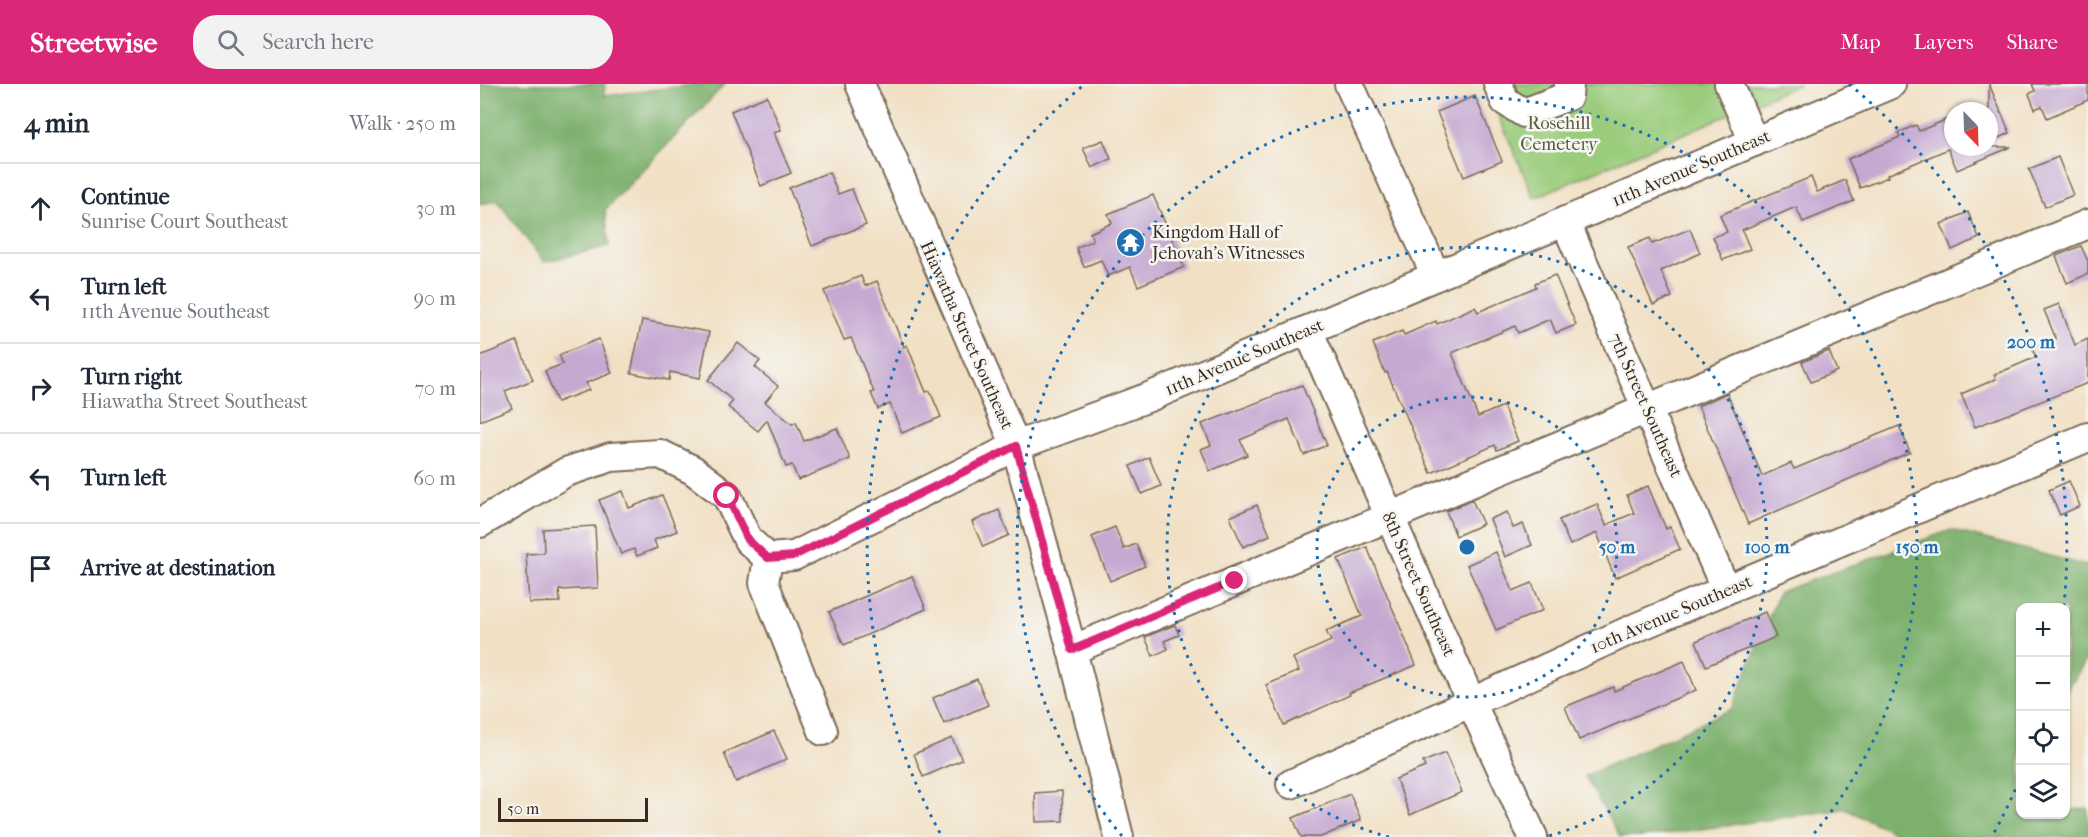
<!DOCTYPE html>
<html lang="en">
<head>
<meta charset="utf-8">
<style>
  body { margin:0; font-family:"IM FELL French Canon",serif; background:#f2f2f3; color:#1f2937 }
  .controls { position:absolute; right:18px; bottom:18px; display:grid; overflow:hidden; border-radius:12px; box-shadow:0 2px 4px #0004 }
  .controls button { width:54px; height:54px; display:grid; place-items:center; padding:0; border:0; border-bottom:2px solid #e0e1e3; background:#fff; color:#1f2937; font:30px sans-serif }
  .compass { position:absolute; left:1464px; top:18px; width:54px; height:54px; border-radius:50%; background:#fff; box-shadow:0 2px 4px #0004; rotate:157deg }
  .scale { position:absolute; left:18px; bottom:15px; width:150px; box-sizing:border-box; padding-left:6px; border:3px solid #3b2a1e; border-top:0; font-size:16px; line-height:21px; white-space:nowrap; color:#3b2a1e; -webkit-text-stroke:4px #f6f6f2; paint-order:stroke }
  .stop { position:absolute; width:18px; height:18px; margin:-14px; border:4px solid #db2777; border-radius:50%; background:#fff }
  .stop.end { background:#db2777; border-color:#fff; box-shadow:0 2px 6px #0008 }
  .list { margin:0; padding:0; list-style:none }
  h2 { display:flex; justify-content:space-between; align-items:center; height:78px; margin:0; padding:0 24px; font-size:26px }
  h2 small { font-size:20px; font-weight:400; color:#747a83 }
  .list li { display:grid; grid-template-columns:39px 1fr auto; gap:18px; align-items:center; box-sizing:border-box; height:90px; padding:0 24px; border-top:2px solid #e0e1e3 }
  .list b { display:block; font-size:22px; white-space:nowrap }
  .list p { margin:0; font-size:20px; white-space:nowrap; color:#747a83 }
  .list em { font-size:20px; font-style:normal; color:#747a83 }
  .icon { flex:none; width:33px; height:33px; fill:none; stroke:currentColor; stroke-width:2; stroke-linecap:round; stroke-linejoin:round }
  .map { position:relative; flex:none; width:1608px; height:753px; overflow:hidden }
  header { display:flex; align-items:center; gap:36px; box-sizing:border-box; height:84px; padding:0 30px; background:#db2777; color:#fff }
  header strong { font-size:28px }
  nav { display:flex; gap:33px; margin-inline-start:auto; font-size:21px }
  .search { width:420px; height:54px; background:#f2f2f3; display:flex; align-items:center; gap:15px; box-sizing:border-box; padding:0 21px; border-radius:24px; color:#747a83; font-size:22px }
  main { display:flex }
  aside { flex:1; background:#fff }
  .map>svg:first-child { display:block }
  .green { fill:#9acc7c; stroke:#6a7b4d; stroke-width:1.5 }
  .forest { fill:#7bb06c; stroke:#5b6d45; stroke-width:1.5 }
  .building { fill:#c5a9d1 }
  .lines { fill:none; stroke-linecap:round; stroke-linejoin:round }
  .minor-casing { stroke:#7b6a58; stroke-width:32 }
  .minor { stroke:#fff; stroke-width:28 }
  .route { stroke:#db2777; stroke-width:8 }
  .ring { fill:none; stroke:#1f6fb2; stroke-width:3; stroke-dasharray:3 6 }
  .labels { text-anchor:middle; stroke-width:5; stroke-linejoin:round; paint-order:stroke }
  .park-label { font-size:18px; fill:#585b3a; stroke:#f6f6f2 }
  .street-label { font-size:18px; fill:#3b2a1e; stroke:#f6f6f2 }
  .poi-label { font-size:18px; fill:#3b2a1e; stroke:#f6f6f2; text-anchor:start }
  .centre { fill:#1f6fb2; stroke:#f6f6f2; stroke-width:3 }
  .ring-label { font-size:18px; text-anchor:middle; font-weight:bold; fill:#1f6fb2; stroke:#f6f6f2; stroke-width:5; stroke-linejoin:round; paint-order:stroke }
</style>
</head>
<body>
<header>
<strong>Streetwise</strong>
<div class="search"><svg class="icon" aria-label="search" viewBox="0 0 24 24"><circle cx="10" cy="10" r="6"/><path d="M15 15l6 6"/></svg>Search here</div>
<nav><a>Map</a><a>Layers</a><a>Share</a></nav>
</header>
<main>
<aside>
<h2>4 min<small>Walk · 250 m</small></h2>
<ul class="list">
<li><svg class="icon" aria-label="ahead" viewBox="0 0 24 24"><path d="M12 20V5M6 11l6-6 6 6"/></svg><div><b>Continue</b><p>Sunrise Court Southeast</p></div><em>30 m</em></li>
<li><svg class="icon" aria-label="left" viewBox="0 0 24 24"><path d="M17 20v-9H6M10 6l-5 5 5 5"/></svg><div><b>Turn left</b><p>11th Avenue Southeast</p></div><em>90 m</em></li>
<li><svg class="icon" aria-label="right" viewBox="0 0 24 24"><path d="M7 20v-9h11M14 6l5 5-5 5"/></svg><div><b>Turn right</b><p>Hiawatha Street Southeast</p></div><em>70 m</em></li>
<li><svg class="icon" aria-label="left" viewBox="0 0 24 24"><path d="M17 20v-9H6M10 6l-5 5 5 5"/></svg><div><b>Turn left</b></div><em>60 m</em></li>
<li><svg class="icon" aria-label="arrive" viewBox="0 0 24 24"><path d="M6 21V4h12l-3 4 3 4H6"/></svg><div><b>Arrive at destination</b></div></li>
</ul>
</aside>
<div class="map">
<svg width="1608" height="753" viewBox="0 0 1608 753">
  <rect width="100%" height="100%" fill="#f6f6f2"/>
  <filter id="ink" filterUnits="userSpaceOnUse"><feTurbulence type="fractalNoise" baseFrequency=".0167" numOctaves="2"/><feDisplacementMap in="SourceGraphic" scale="12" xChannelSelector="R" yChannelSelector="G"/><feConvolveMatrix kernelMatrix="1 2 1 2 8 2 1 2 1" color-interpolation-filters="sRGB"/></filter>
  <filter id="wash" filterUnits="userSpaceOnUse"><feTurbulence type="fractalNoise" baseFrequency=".008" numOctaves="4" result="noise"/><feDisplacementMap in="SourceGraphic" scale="24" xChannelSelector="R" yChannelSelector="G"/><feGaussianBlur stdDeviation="1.35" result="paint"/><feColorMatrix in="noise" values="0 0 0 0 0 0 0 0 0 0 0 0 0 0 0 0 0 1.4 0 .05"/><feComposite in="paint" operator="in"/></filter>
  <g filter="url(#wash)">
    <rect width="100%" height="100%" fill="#f1e0c4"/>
    <polygon class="green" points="1005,0 1320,0 1054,114"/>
    <g class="forest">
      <polygon points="0,0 125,0 124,12 219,0 245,0 125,126 129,162 64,178 17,116 0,121"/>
      <polygon points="1471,446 1608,482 1608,573 1586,608 1586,524 1540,524 1540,730 1586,730 1586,727 1608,724 1608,753 1425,753 1365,725 1163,753 1140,753 1105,692 1252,625 1299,508"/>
    </g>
    <g id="blocks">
      <g class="building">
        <polygon points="1509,0 1530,49 1509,58"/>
        <polygon points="1552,0 1608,0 1608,16 1567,34 1562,22 1555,25 1549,10 1555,7"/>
        <polygon points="287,12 301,46 294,49 311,89 281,102 251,27"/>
        <polygon points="995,12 1022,77 984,93 957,28"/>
        <polygon points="1473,33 1472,63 1531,63 1477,86 1468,65 1407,91 1408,93 1380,104 1368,75 1420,53 1418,49 1436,41 1439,47"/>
        <polygon points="623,56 631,75 612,84 603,64"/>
        <polygon points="1578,73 1593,111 1565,123 1549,85"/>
        <polygon points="349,88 358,110 372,105 386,141 332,162 309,104"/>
        <polygon points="1331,93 1337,108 1365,96 1374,117 1323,138 1316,123 1262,146 1270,165 1243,176 1233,153 1247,148 1240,131"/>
        <polygon points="673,111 704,183 658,202 650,183 628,192 621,176 604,183 596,164 613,156 610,149 632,139 628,130"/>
        <polygon points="1488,128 1499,154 1472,166 1461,140"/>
        <polygon points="1210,145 1220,169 1181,187 1192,213 1173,221 1148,163 1170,154 1172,160"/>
        <polygon points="1601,162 1608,177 1608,190 1587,199 1576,172"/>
        <polygon points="1075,191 1096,241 1076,249 1070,235 1038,249 1035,242 972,269 998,333 1023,322 1038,357 1017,366 1015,361 951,389 907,288 905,289 893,259 922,247 924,251 956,237 957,240 995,223 998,228 1056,203 1055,199"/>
        <polygon points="381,192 385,202 397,197 424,263 427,261 446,308 450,307 461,333 422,349 410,320 398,325 391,309 394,308 371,254 364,256 344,207"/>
        <polygon points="1579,220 1595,261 1608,255 1608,299 1495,343 1481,310 1516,295 1514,291 1556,273 1552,264 1576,255 1564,226"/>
        <polygon points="162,236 229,248 220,294 190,288 189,296 151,289"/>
        <polygon points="119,255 132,289 106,299 109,306 77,318 65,287 83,280 79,271"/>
        <polygon points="37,257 53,296 25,307 32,324 0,337 0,272"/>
        <polygon points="258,259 280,277 275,283 298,302 285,318 312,340 316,338 324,357 357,344 370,375 318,396 312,381 306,383 287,336 278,347 248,323 253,317 228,296"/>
        <polygon points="1349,267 1357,287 1331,298 1322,278"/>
        <polygon points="822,301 847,361 824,371 809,335 760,356 767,371 730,387 721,365 731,361 722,340"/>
        <polygon points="1247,309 1282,392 1311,379 1314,385 1419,342 1430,368 1268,440 1218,322"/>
        <polygon points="669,373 681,402 662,410 650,382"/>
        <polygon points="1589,397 1600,422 1580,431 1569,406"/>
        <polygon points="1168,402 1186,445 1190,443 1200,465 1135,494 1117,449 1090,461 1079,436 1117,420 1126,441 1154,429 1147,411"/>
        <polygon points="143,407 149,424 182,411 197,447 174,456 177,464 157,472 154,465 141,470 119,416"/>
        <polygon points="992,416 1003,440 976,452 966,427"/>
        <polygon points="777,421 790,451 763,463 750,433"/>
        <polygon points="519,426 529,451 503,463 492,438"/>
        <polygon points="1027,428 1033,444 1043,440 1052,461 1025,473 1010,435"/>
        <polygon points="115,442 118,504 79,506 80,518 49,519 46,470 64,469 63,445"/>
        <polygon points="635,443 644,465 656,460 665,482 630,497 612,453"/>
        <polygon points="887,463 936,581 869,609 870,611 804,641 786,601 819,587 813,574 851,557 846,547 882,532 858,475"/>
        <polygon points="1016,468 1033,507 1052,499 1063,526 1016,546 987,481"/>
        <polygon points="432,492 446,525 364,561 349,528"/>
        <polygon points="1285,528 1296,553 1226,582 1216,557"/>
        <polygon points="695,541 699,551 684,557 688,565 673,572 665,553"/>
        <polygon points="1204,577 1216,606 1099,656 1085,623 1133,603 1134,607"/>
        <polygon points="497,595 508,621 464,640 453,614"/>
        <polygon points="294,647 307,675 256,698 244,669"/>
        <polygon points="472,654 482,676 443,693 434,670"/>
        <polygon points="965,669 982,708 930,731 916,695 945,683 943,678"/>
        <polygon points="582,707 583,737 556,738 555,709"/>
        <polygon points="870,710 881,736 841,753 821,753 813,734"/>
      </g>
    </g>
  </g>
  <g filter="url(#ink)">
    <use href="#blocks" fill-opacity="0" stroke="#7b6a58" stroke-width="1.5"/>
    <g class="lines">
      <defs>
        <g id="minor">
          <polyline points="380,0 536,362 592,566 639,753"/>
          <polyline points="869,0 956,192"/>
          <polyline points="1018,0 1025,17 1044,29 1088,12 1089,0"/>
          <polyline points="1249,0 1274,58"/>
          <polyline points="1085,137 1246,506"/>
          <polyline points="828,246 991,618 1053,753"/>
          <polyline points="0,439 86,388 131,373 180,370 213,386 247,412 268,456 288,474"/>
          <polyline points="288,474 314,472 536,362 669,313 1411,0"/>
          <polyline points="288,474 284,499 343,647"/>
          <polyline points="592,566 1608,140"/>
          <polyline points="811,700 1155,544 1608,353"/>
        </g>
      </defs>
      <use href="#minor" class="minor-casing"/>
      <use href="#minor" class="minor"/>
    </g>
  </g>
  <g class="lines" filter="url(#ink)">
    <polyline class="route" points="247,412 268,456 288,474 314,472 536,362 592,566 755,497"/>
  </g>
  <g class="ring">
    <circle cx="987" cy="463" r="150"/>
    <path d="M909 753A300 300 0 1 1 1065 753"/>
    <path d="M642 752A450 450 0 1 1 1332 752"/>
    <path d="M1539 697A600 600 0 0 1 1514 749M460 749A600 600 0 0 1 605 0M1369 0A600 600 0 0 1 1584 521"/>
  </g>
  <defs>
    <symbol id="temple-disc" viewBox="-11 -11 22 22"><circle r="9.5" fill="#1f6fb2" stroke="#f6f6f2"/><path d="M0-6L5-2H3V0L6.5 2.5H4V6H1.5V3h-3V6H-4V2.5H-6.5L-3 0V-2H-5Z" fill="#fff"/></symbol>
  </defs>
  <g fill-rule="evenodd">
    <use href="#temple-disc" x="634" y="142" width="33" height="33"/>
  </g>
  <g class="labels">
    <g class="park-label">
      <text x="1079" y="45">Rosehill<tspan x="1079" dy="21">Cemetery</tspan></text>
    </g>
    <g class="street-label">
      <text transform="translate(1211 84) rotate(-23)" y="6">11th Avenue Southeast</text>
      <text transform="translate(487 251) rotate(66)" y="6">Hiawatha Street Southeast</text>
      <text transform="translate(764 273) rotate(-23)" y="6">11th Avenue Southeast</text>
      <text transform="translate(1166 321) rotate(66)" y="6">7th Street Southeast</text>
      <text transform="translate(939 500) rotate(66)" y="6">8th Street Southeast</text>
      <text transform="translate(1191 530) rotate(-23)" y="6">10th Avenue Southeast</text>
    </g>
    <g class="poi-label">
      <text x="672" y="154">Kingdom Hall of<tspan x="672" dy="21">Jehovah’s Witnesses</tspan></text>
    </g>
  </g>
  <circle cx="987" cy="463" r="9" class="centre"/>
  <g class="ring-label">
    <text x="1551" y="264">200 m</text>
    <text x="1137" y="469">50 m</text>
    <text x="1287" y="469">100 m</text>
    <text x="1437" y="469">150 m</text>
  </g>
</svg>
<div class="controls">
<button>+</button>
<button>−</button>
<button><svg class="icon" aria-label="locate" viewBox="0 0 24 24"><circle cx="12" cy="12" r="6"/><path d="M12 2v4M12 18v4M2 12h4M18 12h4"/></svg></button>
<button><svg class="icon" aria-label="layers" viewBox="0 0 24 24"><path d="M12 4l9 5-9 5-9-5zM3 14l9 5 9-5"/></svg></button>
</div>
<svg class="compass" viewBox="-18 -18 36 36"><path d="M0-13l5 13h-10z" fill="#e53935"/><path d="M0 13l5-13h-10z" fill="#747a83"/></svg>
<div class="scale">50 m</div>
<div class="stop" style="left:247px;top:412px"></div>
<div class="stop end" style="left:755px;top:497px"></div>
</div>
</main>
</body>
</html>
